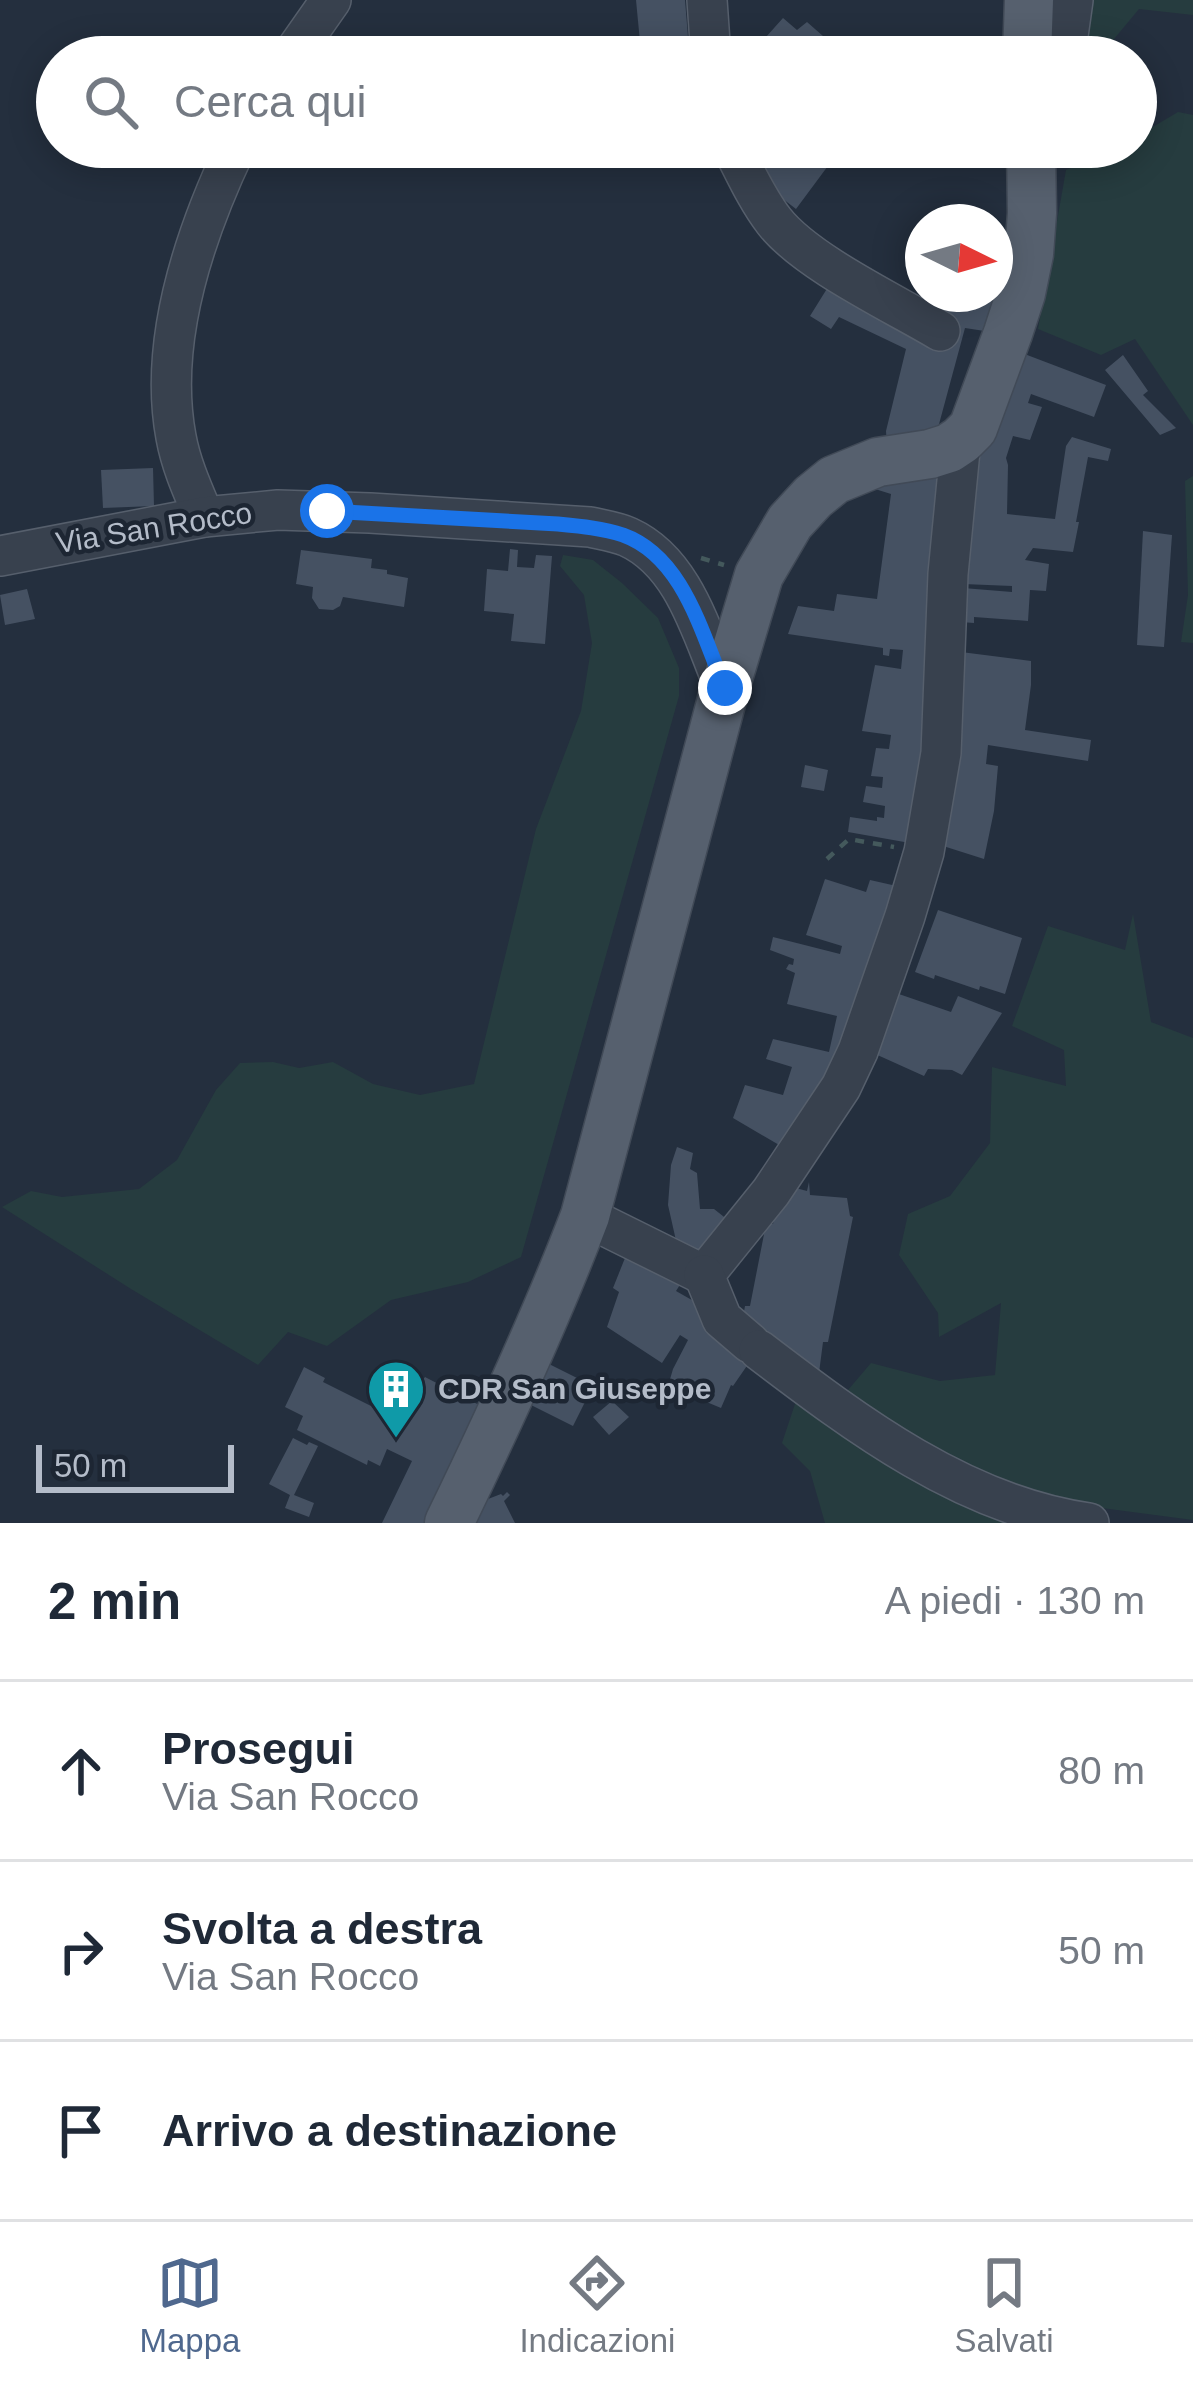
<!DOCTYPE html>
<html lang="it">
<head>
<meta charset="utf-8">
<style>
  body { margin:0; font-family:Arial,sans-serif; background:#f2f2f3; color:#1f2937 }
  .compass { position:absolute; left:905px; top:204px; width:108px; height:108px; border-radius:50%; background:#fff; box-shadow:0 6px 30px #0003; rotate:95deg }
  .scale { position:absolute; left:36px; bottom:30px; width:198px; box-sizing:border-box; padding-left:12px; border:6px solid #b4bcc9; border-top:0; font-size:33px; line-height:42px; white-space:nowrap; color:#b4bcc9; -webkit-text-stroke:9px #1d2633; paint-order:stroke }
  .stop { position:absolute; width:36px; height:36px; margin:-27px; border:9px solid #1a73e8; border-radius:50%; background:#fff }
  .stop.end { background:#1a73e8; border-color:#fff; box-shadow:0 3px 12px #0008 }
  .list { margin:0; padding:0; list-style:none }
  h2 { display:flex; justify-content:space-between; align-items:center; height:156px; margin:0; padding:0 48px; font-size:51px }
  h2 small { font-size:39px; font-weight:400; color:#747a83 }
  .list li { display:grid; grid-template-columns:78px 1fr auto; gap:36px; align-items:center; box-sizing:border-box; height:180px; padding:0 48px; border-top:3px solid #e0e1e3 }
  .list b { display:block; font-size:45px; white-space:nowrap }
  .list p { margin:0; font-size:39px; white-space:nowrap; color:#747a83 }
  .list em { font-size:39px; font-style:normal; color:#747a83 }
  .icon { flex:none; width:66px; height:66px; fill:none; stroke:currentColor; stroke-width:2; stroke-linecap:round; stroke-linejoin:round }
  .map { position:relative; flex:none; width:1193px; height:1523px; overflow:hidden }
  .search { position:absolute; background:#fff; box-shadow:0 6px 30px #0003; left:36px; right:36px; top:36px; height:132px; display:flex; align-items:center; gap:30px; box-sizing:border-box; padding:0 42px; border-radius:66px; color:#747a83; font-size:45px }
  .sheet { height:696px; background:#fff }
  nav { display:flex; justify-content:space-around; align-items:center; box-sizing:border-box; height:168px; border-top:3px solid #e0e1e3; background:#fff; font-size:33px; color:#747a83 }
  nav a { display:grid; justify-items:center; gap:6px }
  nav .on { color:#4f688e }
  .map>svg:first-child { display:block }
  .green { fill:#263c3f }
  .building { fill:#455162 }
  .lines { fill:none; stroke-linecap:round; stroke-linejoin:round }
  .minor-casing { stroke:#565f6c; stroke-width:42 }
  .major-casing { stroke:#414a57; stroke-width:51 }
  .path { stroke:#44595c; stroke-width:4.5; stroke-dasharray:9 9; stroke-linecap:butt }
  .minor { stroke:#38414e; stroke-width:39 }
  .major { stroke:#56606e; stroke-width:48 }
  .route { stroke:#1a73e8; stroke-width:15 }
  .labels { text-anchor:middle; stroke-width:9; stroke-linejoin:round; paint-order:stroke }
  .street-label { font-size:30px; fill:#b4bcc9; stroke:#1d2633 }
  .poi-label { font-size:30px; font-weight:bold; fill:#b4bcc9; stroke:#1d2633; text-anchor:start }
</style>
</head>
<body>
<div class="map">
<svg width="1193" height="1523" viewBox="0 0 1193 1523">
  <rect width="100%" height="100%" fill="#242f3e"/>
  <g class="green">
    <polygon points="1088,0 1193,0 1193,15 1139,9 1099,57 1080,57"/>
    <polygon points="1178,112 1193,115 1193,425 1135,339 1101,355 1038,329 1066,170 1120,147 1136,147 1136,137"/>
    <polygon points="1193,476 1193,643 1181,642 1188,595 1185,481"/>
    <polygon points="563,555 593,560 622,583 658,618 679,668 679,696 521,1257 468,1282 391,1300 327,1346 288,1332 258,1365 131,1289 2,1207 31,1191 62,1197 139,1189 177,1160 216,1090 240,1063 273,1062 299,1068 333,1062 373,1084 420,1095 474,1084 536,829 581,711 592,643 584,595 560,566"/>
    <polygon points="1133,914 1151,1022 1193,1038 1193,1520 1041,1500 961,1461 842,1397 871,1363 940,1381 995,1375 1001,1303 939,1337 938,1313 899,1255 908,1214 950,1196 990,1143 992,1067 1066,1086 1064,1050 1012,1026 1048,926 1125,950"/>
    <path d="M796 1401C866 1450 935 1498 1018 1523H825L810 1471 782 1443Z"/>
  </g>
  <g class="building">
    <polygon points="636,0 685,0 688,37 640,42"/>
    <polygon points="783,18 797,30 807,22 847,57 786,57 766,37"/>
    <polygon points="770,147 842,147 796,209 783,199 779,204 750,171"/>
    <polygon points="995,276 1007,281 991,332 965,328 935,439 887,447 886,431 906,349 839,317 831,329 810,316 833,279 925,317 938,294 995,294"/>
    <polygon points="1014,350 1106,385 1094,417 1031,394 1028,403 1042,407 1030,440 1013,436 1006,458 1008,465 1007,514 1055,519 1066,446 1072,437 1111,449 1108,461 1088,457 1076,522 1079,522 1073,552 1033,548 1025,560 1049,564 1046,591 1030,590 1028,621 974,617 974,623 961,622 963,588 1012,592 1012,586 963,584 968,490"/>
    <polygon points="1123,355 1148,391 1143,395 1176,428 1160,435 1105,370"/>
    <polygon points="153,468 154,506 103,508 101,470"/>
    <polygon points="941,474 930,699 910,843 848,832 850,817 877,821 877,817 884,818 885,806 863,802 866,786 882,788 883,777 871,776 876,748 889,749 891,735 862,731 875,665 901,669 903,650 890,649 889,656 883,655 883,648 788,634 798,606 834,611 837,594 877,599 891,494 875,489 877,477"/>
    <polygon points="1143,531 1172,535 1164,647 1137,645"/>
    <polygon points="510,549 518,550 517,567 534,568 536,555 552,556 545,644 511,641 514,614 484,611 487,569 508,571"/>
    <polygon points="301,550 372,559 371,568 387,570 387,574 408,578 404,607 343,597 340,606 333,610 319,609 312,598 313,587 296,584"/>
    <polygon points="27,589 35,619 5,625 0,595"/>
    <polygon points="961,652 1031,661 1031,685 1025,730 1091,740 1088,761 988,745 986,764 998,766 994,811 984,859 940,845"/>
    <polygon points="805,765 828,770 824,791 801,787"/>
    <polygon points="825,879 866,892 870,880 901,887 855,1024 786,1149 733,1118 745,1085 783,1095 792,1067 766,1059 773,1039 829,1052 837,1016 787,1004 795,973 786,969 789,964 793,965 794,959 770,950 773,937 840,954 842,946 806,935"/>
    <polygon points="938,910 1022,938 1005,994 980,986 979,990 935,975 934,979 915,972"/>
    <polygon points="896,993 951,1012 958,996 1002,1013 962,1075 952,1070 928,1069 924,1076 873,1053"/>
    <polygon points="677,1147 693,1153 690,1169 697,1173 700,1209 714,1209 733,1224 693,1255 677,1245 668,1205 671,1165"/>
    <polygon points="809,1182 810,1195 847,1198 850,1216 853,1217 828,1342 823,1342 819,1373 762,1344 733,1386 731,1385 721,1408 668,1386 673,1369 688,1340 680,1335 662,1363 607,1327 619,1292 613,1288 627,1253 683,1280 676,1291 741,1328 745,1306 750,1306 766,1224 773,1224 781,1191 792,1187 807,1191"/>
    <polygon points="549,1364 593,1386 573,1426 531,1405"/>
    <polygon points="304,1367 325,1378 323,1382 393,1417 411,1380 420,1384 425,1377 483,1407 433,1523 382,1523 412,1461 387,1449 380,1466 368,1460 367,1465 297,1430 303,1416 285,1407"/>
    <polygon points="612,1401 629,1417 609,1435 593,1417"/>
    <polygon points="293,1438 307,1445 309,1442 318,1446 294,1495 314,1503 309,1517 285,1508 290,1495 269,1484"/>
    <polygon points="507,1492 510,1495 504,1501 515,1523 466,1523 475,1504 501,1494 503,1496"/>
  </g>
  <g class="lines">
    <defs>
      <g id="minor">
        <polyline points="707,0 711,57"/>
        <polyline points="291,57 331,0"/>
        <polyline points="1065,57 1073,0"/>
        <path d="M732 147C745 172 757 199 774 221 806 262 893 303 940 331"/>
        <path d="M204 517C193 491 181 465 176 437 158 341 195 233 236 147"/>
        <path d="M0 556 204 517 278 510 370 513 590 527C603 530 617 532 628 537 685 563 702 635 725 688"/>
        <polyline points="585,1216 704,1275 771,1192 841,1087 858,1051 905,916 924,852 941,753 948,574 961,440"/>
        <polyline points="704,1275 722,1319 750,1343"/>
        <path d="M759 1350C856 1424 965 1506 1089 1523"/>
      </g>
      <g id="major">
        <polyline points="1027,57 1029,0"/>
        <path d="M449 1523C498 1422 545 1321 585 1216L725 688 759 575 790 522 813 497 834 480 878 462 930 454 949 448 961 440 973 428 1008 333 1021 293 1029 254 1032 213 1031 147"/>
      </g>
    </defs>
    <use href="#minor" class="minor-casing"/>
    <use href="#major" class="major-casing"/>
    <g class="path">
      <polyline points="701,558 724,565"/>
      <polyline points="827,859 849,839 894,847"/>
    </g>
    <use href="#minor" class="minor"/>
    <use href="#major" class="major"/>
  </g>
  <g class="lines">
    <path class="route" d="M327 511 558 524C579 526 602 528 623 535 684 557 702 635 725 688"/>
  </g>
  <defs>
    <symbol id="building-pin" viewBox="-11 -11 22 30"><path d="M0 17L-7.5 6A9.5 9.5 0 1 1 7.5 6Z" fill="#0f9aa8" stroke="#1d2633"/><path d="M-4-6H4V6H1V3H-1V6H-4ZM-2.5-4.3h1.7v1.8h-1.7ZM.8-4.3h1.7v1.8H.8ZM-2.5-1h1.7V.8h-1.7ZM.8-1h1.7V.8H.8Z" fill="#fff"/></symbol>
  </defs>
  <g fill-rule="evenodd">
    <use href="#building-pin" x="363" y="1356" width="66" height="90"/>
  </g>
  <g class="labels">
    <g class="street-label">
      <text transform="translate(154 528) rotate(-9)" y="10">Via San Rocco</text>
    </g>
    <g class="poi-label">
      <text x="438" y="1399">CDR San Giuseppe</text>
    </g>
  </g>
</svg>
<svg class="compass" viewBox="-18 -18 36 36"><path d="M0-13l5 13h-10z" fill="#e53935"/><path d="M0 13l5-13h-10z" fill="#747a83"/></svg>
<div class="scale">50 m</div>
<div class="stop" style="left:327px;top:511px"></div>
<div class="stop end" style="left:725px;top:688px"></div>
<div class="search"><svg class="icon" aria-label="search" viewBox="0 0 24 24"><circle cx="10" cy="10" r="6"/><path d="M15 15l6 6"/></svg>Cerca qui</div>
</div>
<section class="sheet">
<h2>2 min<small>A piedi · 130 m</small></h2>
<ul class="list">
<li><svg class="icon" aria-label="ahead" viewBox="0 0 24 24"><path d="M12 20V5M6 11l6-6 6 6"/></svg><div><b>Prosegui</b><p>Via San Rocco</p></div><em>80 m</em></li>
<li><svg class="icon" aria-label="right" viewBox="0 0 24 24"><path d="M7 20v-9h11M14 6l5 5-5 5"/></svg><div><b>Svolta a destra</b><p>Via San Rocco</p></div><em>50 m</em></li>
<li><svg class="icon" aria-label="arrive" viewBox="0 0 24 24"><path d="M6 21V4h12l-3 4 3 4H6"/></svg><div><b>Arrivo a destinazione</b></div></li>
</ul>
</section>
<nav>
<a class="on"><svg class="icon" aria-label="map" viewBox="0 0 24 24"><path d="M3 6l6-2 6 2 6-2v14l-6 2-6-2-6 2zM9 4v14M15 6v14"/></svg>Mappa</a>
<a><svg class="icon" aria-label="directions" viewBox="0 0 24 24"><path d="M12 3l9 9-9 9-9-9zM9 14v-3h6M13 9l2 2-2 2"/></svg>Indicazioni</a>
<a><svg class="icon" aria-label="saved" viewBox="0 0 24 24"><path d="M7 4h10v16l-5-4-5 4z"/></svg>Salvati</a>
</nav>
</body>
</html>
